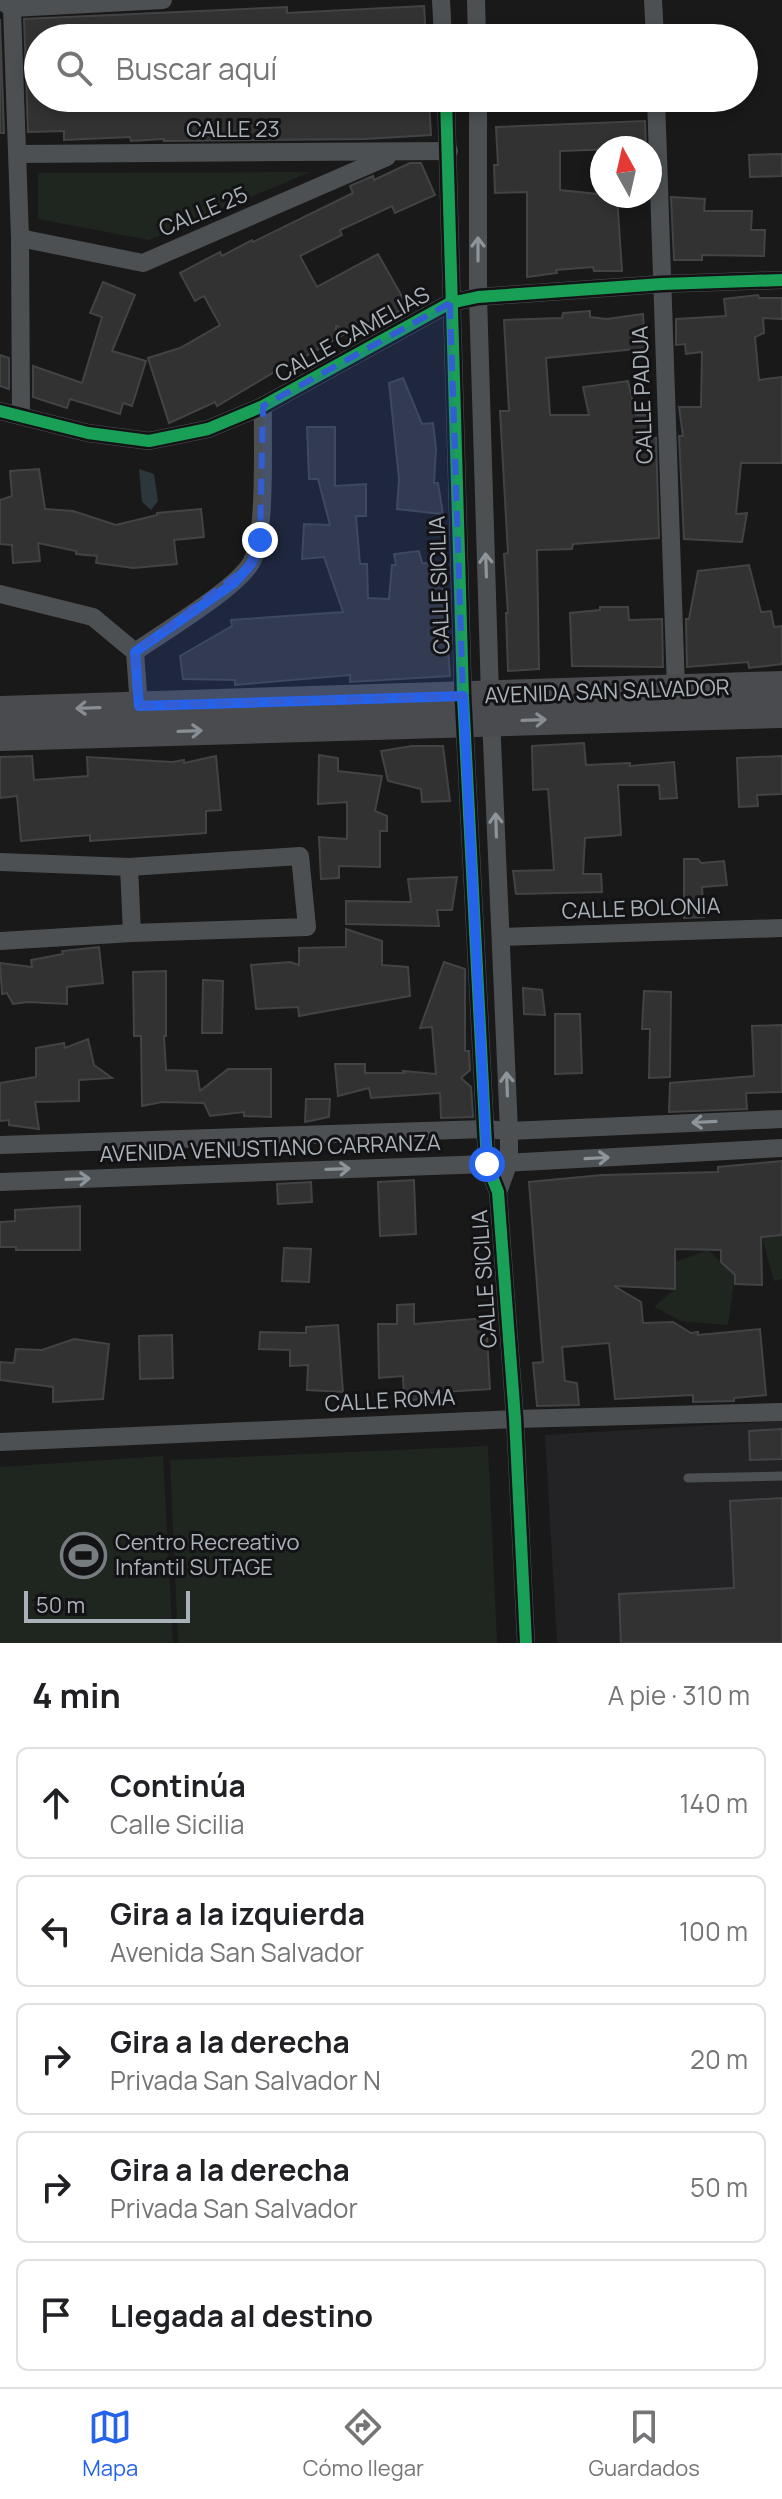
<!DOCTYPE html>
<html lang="es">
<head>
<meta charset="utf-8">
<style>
  body { margin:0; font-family:Manrope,sans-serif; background:#f2f2f2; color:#202124 }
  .compass { position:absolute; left:590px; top:136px; width:72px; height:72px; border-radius:50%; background:#fff; box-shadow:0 4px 12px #0003; rotate:352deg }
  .scale { position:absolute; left:24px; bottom:20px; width:166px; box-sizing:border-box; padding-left:8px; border:4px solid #aab2b9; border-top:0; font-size:22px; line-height:28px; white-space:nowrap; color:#aab2b9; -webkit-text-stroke:6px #131315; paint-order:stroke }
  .stop { position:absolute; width:24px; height:24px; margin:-18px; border:6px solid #2563eb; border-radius:50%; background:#fff }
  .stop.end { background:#2563eb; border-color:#fff; box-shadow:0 2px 8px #0008 }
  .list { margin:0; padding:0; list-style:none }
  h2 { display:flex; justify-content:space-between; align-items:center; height:104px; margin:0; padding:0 32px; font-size:34px }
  h2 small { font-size:26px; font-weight:400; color:#757577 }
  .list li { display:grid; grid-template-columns:52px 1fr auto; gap:24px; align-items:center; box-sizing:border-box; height:112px; margin:0 16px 16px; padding:0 16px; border:2px solid #e0e0e0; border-radius:12px }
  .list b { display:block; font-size:30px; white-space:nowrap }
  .list p { margin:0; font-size:26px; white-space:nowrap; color:#757577 }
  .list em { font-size:26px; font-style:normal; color:#757577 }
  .icon { flex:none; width:44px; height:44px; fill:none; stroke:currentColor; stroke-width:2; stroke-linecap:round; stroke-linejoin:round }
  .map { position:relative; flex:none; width:782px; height:1643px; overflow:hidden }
  .search { position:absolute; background:#fff; box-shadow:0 4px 12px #0003; left:24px; right:24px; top:24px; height:88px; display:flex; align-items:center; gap:20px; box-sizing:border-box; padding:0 28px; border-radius:44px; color:#757577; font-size:30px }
  .sheet { height:744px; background:#fff }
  nav { display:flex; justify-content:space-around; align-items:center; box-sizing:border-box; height:112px; border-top:2px solid #e0e0e0; background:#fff; font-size:22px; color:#757577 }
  nav a { display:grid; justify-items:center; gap:4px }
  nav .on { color:#2563eb }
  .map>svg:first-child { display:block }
  .built { fill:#232325 }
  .green { fill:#1f261f }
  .water { fill:#2c373b }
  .building { fill:#323233; stroke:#414345; stroke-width:2 }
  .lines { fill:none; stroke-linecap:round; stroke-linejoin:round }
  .service { stroke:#4d5052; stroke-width:9 }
  .minor { stroke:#4d5052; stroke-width:18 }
  .primary { stroke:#4a4b4e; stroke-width:30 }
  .cycleway-casing { stroke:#131315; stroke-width:17 }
  .cycleway { stroke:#1a9f57; stroke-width:12 }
  .oneway { stroke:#8e959a }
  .oneway2 { stroke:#888e94 }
  .route { stroke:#2563eb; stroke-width:10 }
  .marked { fill:#325dd3; fill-opacity:0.2; stroke:#325dd3; stroke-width:6; stroke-dasharray:16 10; stroke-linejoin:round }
  .labels { text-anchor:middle; stroke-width:6; stroke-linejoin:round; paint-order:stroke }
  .street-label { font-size:22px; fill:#aab2b9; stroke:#131315 }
  .poi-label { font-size:22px; fill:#aab2b9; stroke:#131315; text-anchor:start }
</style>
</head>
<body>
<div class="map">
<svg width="782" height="1643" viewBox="0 0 782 1643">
  <rect width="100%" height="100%" fill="#191919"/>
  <polygon class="built" points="782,1421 782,1643 557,1643 545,1435"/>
  <g class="green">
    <polygon points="310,172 149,240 38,219 38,173"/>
    <polygon points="782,1235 782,1279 774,1281 762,1237"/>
    <polygon points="708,1250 735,1275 728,1325 681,1321 654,1307 675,1289 675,1262"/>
    <polygon points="488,1446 497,1643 178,1643 170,1460"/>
    <polygon points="163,1456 173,1643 0,1643 0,1467"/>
  </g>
  <polygon class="water" points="139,469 154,474 158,501 151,510 142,502"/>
  <g class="building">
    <polygon points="424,6 426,38 38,38 38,98 429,98 431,135 365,139 164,141 164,139 131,141 130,137 64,140 64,131 28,132 24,19 287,7 287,13"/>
    <polygon points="0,19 4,133 0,133"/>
    <polygon points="645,121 646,148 560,151 560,190 617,196 622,271 594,271 593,267 556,270 557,273 527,277 527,192 495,193 494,165 498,165 496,127"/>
    <polygon points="782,154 782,176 750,177 749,155"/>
    <polygon points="410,163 421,163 435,195 395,213 392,206 340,230 342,235 300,256 317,287 378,254 408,307 347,338 345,334 341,336 338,326 336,326 336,339 289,366 288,364 217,406 215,402 169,423 148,358 180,348 220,325 204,296 195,301 180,273 220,252 222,256 252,240 253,242 353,193 350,186 373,176 374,180"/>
    <polygon points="671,197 705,199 704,211 752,211 751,230 765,230 764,256 702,255 702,260 674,260"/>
    <polygon points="103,282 135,295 112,351 146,361 132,406 123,403 120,414 70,399 67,408 33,397 33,366 82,383 102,317 90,313"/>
    <polygon points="758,295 759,298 782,298 782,319 763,318 764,333 755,337 759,380 782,377 782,463 741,463 736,514 747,513 742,542 684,539 679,436 683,436 679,407 701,407 702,352 686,354 685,344 676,345 676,319 726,316 724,299"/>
    <polygon points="590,311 590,317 607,319 643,314 645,348 546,358 550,415 589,415 583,387 628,381 636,415 647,415 648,438 656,438 659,538 573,544 572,549 537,550 539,669 508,671 506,613 508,613 504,554 508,553 500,411 509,411 504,320 562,318 563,313"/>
    <polygon points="0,355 9,358 9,389 0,386"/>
    <polygon points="403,378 422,424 433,423 436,448 434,483 438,483 443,514 397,509 399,479 389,383"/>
    <polygon points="307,427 335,427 335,486 366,484 366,516 356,516 360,564 367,564 368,598 389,599 392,565 396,565 394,554 419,551 422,563 439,564 445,605 450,676 350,682 350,675 235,685 235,680 183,679 180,656 232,626 231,620 343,612 324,557 302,559 304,524 330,525 318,479 309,479"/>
    <polygon points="39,469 45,509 73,511 116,525 157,515 157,513 201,509 204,537 174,540 177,564 133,568 96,563 97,556 76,554 76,551 38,543 40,561 13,563 12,545 0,544 0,500 12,496 10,471"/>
    <polygon points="749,565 761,612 771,611 774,627 782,626 782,664 749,668 748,662 687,667 686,619 689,619 698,571"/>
    <polygon points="600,607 628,607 629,620 662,619 663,667 572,666 570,613 600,610"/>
    <polygon points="584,743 586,765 630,763 630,766 674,762 677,798 660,799 659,785 618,785 621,835 585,838 583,874 601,874 602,892 516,894 513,871 554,870 548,789 533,790 532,746"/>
    <polygon points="412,746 443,746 450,801 422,802 421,789 388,781 381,751"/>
    <polygon points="319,755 338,758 338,771 382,776 375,811 387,816 387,831 380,831 380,867 339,866 339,878 321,879 319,837 347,839 347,802 318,804"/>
    <polygon points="32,756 34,780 88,776 87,757 172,762 184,760 184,763 216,756 221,810 206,811 206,833 90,841 90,835 21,841 17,796 0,798 0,757"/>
    <polygon points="782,756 782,794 757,795 758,806 739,807 737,758"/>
    <polygon points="684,859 698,859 701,863 724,861 727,885 702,887 704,917 684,918"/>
    <polygon points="457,877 452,910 437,910 439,926 346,924 346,901 411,902 408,879"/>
    <polygon points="346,929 382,941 382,965 408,967 410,996 299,1016 298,1007 256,1009 251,965 290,962 299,965 299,948 346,947"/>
    <polygon points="99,947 103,983 67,987 67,1004 28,1002 13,1004 7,993 2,994 0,963 32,967 31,960 63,954 62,951"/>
    <polygon points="444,962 465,969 465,1051 469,1051 470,1070 461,1078 471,1087 473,1117 441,1118 440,1093 371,1098 369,1088 338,1096 335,1064 365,1064 365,1073 404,1073 403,1071 436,1074 432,1027 420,1028"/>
    <polygon points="166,971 166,1036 164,1036 166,1070 197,1071 200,1091 228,1069 271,1069 271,1117 244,1116 244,1112 210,1116 204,1103 162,1102 142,1106 141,1036 134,1036 133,972"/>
    <polygon points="203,980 223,981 222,1033 202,1033"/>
    <polygon points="523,988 542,990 545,1015 524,1014"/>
    <polygon points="644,991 671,992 670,1077 649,1078 650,1029 642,1029"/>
    <polygon points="555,1014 580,1014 582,1073 555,1074"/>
    <polygon points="782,1025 782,1092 746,1093 747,1109 669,1112 670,1083 754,1076 752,1026"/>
    <polygon points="88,1039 94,1065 112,1078 79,1080 79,1101 35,1102 39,1129 9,1125 9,1120 0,1121 0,1083 36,1077 36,1048 64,1043 65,1048"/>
    <polygon points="306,1099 330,1099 329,1117 305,1122"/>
    <polygon points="782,1161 782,1235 761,1237 762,1285 735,1284 735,1275 721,1262 721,1250 675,1249 675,1289 614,1286 641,1302 643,1323 673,1322 691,1333 698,1332 698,1335 760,1329 766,1395 734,1398 734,1401 693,1402 693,1395 615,1399 609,1343 562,1347 565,1381 577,1383 579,1405 537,1406 533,1363 543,1362 529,1182 602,1175 718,1172 718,1167"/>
    <polygon points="414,1180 416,1234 380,1236 378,1182"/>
    <polygon points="311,1182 312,1202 278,1204 277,1184"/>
    <polygon points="80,1206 80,1250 16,1250 16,1247 0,1247 0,1222 15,1221 15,1210"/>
    <polygon points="284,1248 311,1249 309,1282 282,1281"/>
    <polygon points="414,1304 414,1324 486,1318 490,1389 428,1393 420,1399 404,1401 403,1376 379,1378 378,1324 397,1324 397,1305"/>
    <polygon points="338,1325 343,1392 307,1390 308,1365 290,1366 290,1350 259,1349 260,1332 306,1333 306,1327"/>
    <polygon points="172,1335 173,1378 140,1379 139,1336"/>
    <polygon points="74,1339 109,1344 103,1399 53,1402 53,1387 0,1380 0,1362 14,1363 16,1349 42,1350"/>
    <polygon points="782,1429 782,1459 750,1460 749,1431"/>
    <polygon points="782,1498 782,1643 621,1643 619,1594 734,1588 730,1501"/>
  </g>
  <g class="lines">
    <polyline class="service" points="688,1478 782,1476"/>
    <g class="minor">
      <polyline points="0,0 12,8 163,0"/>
      <polyline points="441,0 443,38"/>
      <polyline points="476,0 477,38"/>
      <polyline points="653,0 655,38"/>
      <polyline points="12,8 20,238 21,416"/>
      <polyline points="446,98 463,696 487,1164 498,1192 515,1419 526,1643"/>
      <polyline points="478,98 478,297 490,695 509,1131 509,1162 498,1192"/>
      <polyline points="656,98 676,689"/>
      <polyline points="18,154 449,151"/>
      <polyline points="20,238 143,263 387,157"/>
      <polyline points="0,411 88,433 149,441 208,429 263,406 450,303 478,297 662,284 782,280"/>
      <polyline points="0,594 93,617 135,652 139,706"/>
      <path d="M135 652C162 633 236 589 251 563 267 537 262 441 263 406"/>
      <polyline points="0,862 129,867 300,856 307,927 132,933 0,941"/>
      <polyline points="129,867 132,933"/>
      <polyline points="501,937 782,928"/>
      <polyline points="0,1145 485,1129 509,1131 782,1119"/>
      <polyline points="0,1182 487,1164 782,1148"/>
      <polyline points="0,1442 515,1419 782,1412"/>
    </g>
    <g class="primary">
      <polyline points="0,711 782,686"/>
      <polyline points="0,736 782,713"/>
    </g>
    <defs>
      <g id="cycleway">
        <polyline points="446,98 463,696 487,1164 498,1192 515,1419 526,1643"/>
        <polyline points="0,411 88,433 149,441 208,429 263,406 450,303 478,297 662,284 782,280"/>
      </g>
    </defs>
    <use href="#cycleway" class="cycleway-casing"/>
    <use href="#cycleway" class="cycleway"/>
  </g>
  <defs><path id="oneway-shaft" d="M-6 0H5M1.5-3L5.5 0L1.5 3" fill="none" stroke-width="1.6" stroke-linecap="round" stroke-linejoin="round" transform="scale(2)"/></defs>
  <g class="oneway">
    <use href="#oneway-shaft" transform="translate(478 249) rotate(-90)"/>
    <use href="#oneway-shaft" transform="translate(486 565) rotate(-92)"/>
    <use href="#oneway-shaft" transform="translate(496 825) rotate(-92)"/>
    <use href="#oneway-shaft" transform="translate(507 1084) rotate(-92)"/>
    <use href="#oneway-shaft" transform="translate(704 1122) rotate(177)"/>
    <use href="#oneway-shaft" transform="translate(597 1158) rotate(-3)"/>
    <use href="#oneway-shaft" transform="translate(338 1169) rotate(-2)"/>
    <use href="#oneway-shaft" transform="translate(78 1179) rotate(-2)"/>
  </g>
  <g class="oneway2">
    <use href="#oneway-shaft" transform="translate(88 708) rotate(178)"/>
    <use href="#oneway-shaft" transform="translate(534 720) rotate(-2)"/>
    <use href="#oneway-shaft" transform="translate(190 731) rotate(-2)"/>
  </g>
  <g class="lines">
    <polyline class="route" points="260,540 251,564 234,583 135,652 139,706 463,696 487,1164"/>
  </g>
  <path class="marked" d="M450 303 463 696 139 706 135 652 251 564 260 540 263 406Z"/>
  <defs>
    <symbol id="stadium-ring" viewBox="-11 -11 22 22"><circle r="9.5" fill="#131315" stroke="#777c81" stroke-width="1.5"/><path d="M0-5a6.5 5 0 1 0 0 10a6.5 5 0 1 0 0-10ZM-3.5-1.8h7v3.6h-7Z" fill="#777c81"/></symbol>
  </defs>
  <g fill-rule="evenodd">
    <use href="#stadium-ring" x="58" y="1530" width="51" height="51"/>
  </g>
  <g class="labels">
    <g class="street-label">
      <text x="233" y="137">CALLE 23</text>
      <text transform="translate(203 211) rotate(-23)" y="8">CALLE 25</text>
      <text transform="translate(352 334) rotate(-29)" y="8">CALLE CAMELIAS</text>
      <text transform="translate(642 395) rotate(-92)" y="8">CALLE PADUA</text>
      <text transform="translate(439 585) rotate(-92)" y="8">CALLE SICILIA</text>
      <text transform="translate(607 691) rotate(-2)" y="8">AVENIDA SAN SALVADOR</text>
      <text transform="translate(641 908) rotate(-2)" y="8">CALLE BOLONIA</text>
      <text transform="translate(270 1148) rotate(-2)" y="8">AVENIDA VENUSTIANO CARRANZA</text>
      <text transform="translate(484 1279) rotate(-94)" y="8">CALLE SICILIA</text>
      <text transform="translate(390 1400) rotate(-3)" y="8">CALLE ROMA</text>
    </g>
    <g class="poi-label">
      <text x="115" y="1550">Centro Recreativo<tspan x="115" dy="25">Infantil SUTAGE</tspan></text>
    </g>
  </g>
</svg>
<svg class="compass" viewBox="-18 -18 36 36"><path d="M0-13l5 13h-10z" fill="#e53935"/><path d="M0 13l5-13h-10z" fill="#757577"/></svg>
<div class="scale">50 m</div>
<div class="stop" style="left:487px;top:1164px"></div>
<div class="stop end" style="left:260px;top:540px"></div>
<div class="search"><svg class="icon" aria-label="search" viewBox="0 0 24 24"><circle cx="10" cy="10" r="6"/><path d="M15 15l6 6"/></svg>Buscar aquí</div>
</div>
<section class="sheet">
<h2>4 min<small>A pie · 310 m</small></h2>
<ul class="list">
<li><svg class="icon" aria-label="ahead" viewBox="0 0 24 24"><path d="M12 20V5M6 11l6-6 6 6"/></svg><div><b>Continúa</b><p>Calle Sicilia</p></div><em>140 m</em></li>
<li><svg class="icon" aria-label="left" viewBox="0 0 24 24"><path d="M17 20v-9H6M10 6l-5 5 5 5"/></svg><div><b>Gira a la izquierda</b><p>Avenida San Salvador</p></div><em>100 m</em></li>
<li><svg class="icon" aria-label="right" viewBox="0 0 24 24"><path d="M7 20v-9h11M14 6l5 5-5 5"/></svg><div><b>Gira a la derecha</b><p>Privada San Salvador N</p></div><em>20 m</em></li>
<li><svg class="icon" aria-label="right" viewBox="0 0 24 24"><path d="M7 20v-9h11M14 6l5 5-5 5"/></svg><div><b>Gira a la derecha</b><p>Privada San Salvador</p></div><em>50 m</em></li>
<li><svg class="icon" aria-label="arrive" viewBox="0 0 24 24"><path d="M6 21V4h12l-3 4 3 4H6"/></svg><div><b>Llegada al destino</b></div></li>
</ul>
</section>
<nav>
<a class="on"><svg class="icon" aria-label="map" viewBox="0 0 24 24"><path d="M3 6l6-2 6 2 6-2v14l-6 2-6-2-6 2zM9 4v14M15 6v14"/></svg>Mapa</a>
<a><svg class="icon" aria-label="directions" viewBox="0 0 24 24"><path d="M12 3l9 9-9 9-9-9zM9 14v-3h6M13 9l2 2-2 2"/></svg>Cómo llegar</a>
<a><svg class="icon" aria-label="saved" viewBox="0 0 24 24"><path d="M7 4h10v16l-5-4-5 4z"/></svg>Guardados</a>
</nav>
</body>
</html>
